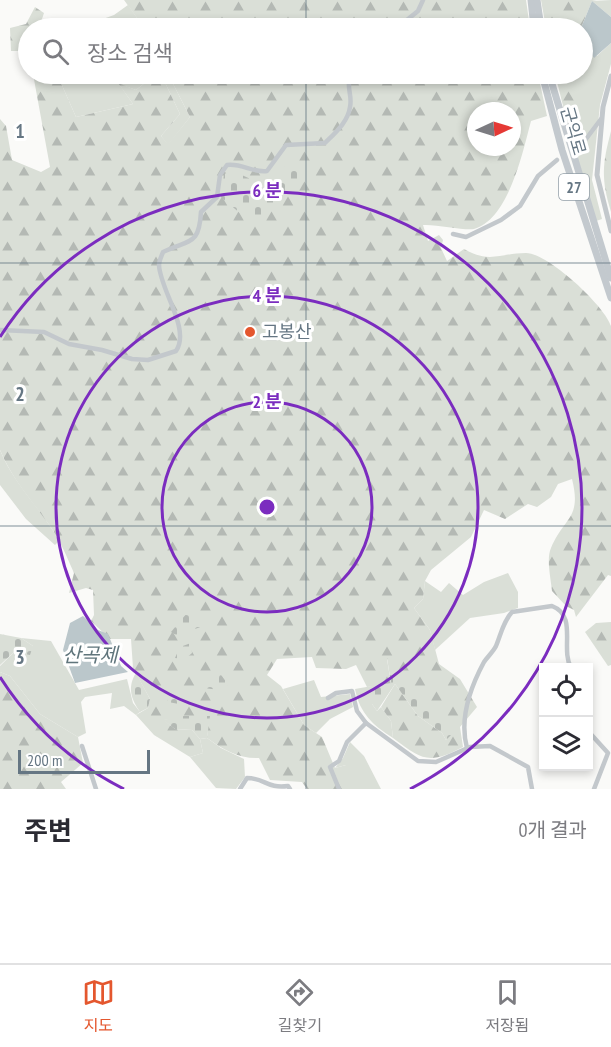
<!DOCTYPE html>
<html lang="ko">
<head>
<meta charset="utf-8">
<style>
  body { margin:0; font-family:"PT Sans Narrow","Noto Sans KR",sans-serif; background:#f2f2f3; color:#2b2b33 }
  .controls { position:absolute; right:18px; bottom:18px; display:grid; overflow:hidden; border-radius:0px; box-shadow:0 3px 9px #0003 }
  .controls button { width:54px; height:54px; display:grid; place-items:center; padding:0; border:0; border-bottom:2px solid #e1e1e2; background:#fff; color:#2b2b33; font:30px sans-serif }
  .compass { position:absolute; left:467px; top:102px; width:54px; height:54px; border-radius:50%; background:#fff; box-shadow:0 3px 9px #0003; rotate:86deg }
  .scale { position:absolute; left:18px; bottom:15px; width:132px; box-sizing:border-box; padding-left:6px; border:3px solid #657683; border-top:0; font-size:16px; line-height:21px; white-space:nowrap; color:#657683; -webkit-text-stroke:4px #fff; paint-order:stroke }
  .list { margin:0; padding:0; list-style:none }
  h2 { display:flex; justify-content:space-between; align-items:center; height:78px; margin:0; padding:0 24px; font-size:26px }
  h2 small { font-size:20px; font-weight:400; color:#7c7c81 }
  .icon { flex:none; width:33px; height:33px; fill:none; stroke:currentColor; stroke-width:2; stroke-linecap:round; stroke-linejoin:round }
  .map { position:relative; flex:none; width:611px; height:789px; overflow:hidden }
  .search { position:absolute; background:#fff; box-shadow:0 3px 9px #0003; left:18px; right:18px; top:18px; height:66px; display:flex; align-items:center; gap:15px; box-sizing:border-box; padding:0 21px; border-radius:33px; color:#7c7c81; font-size:22px }
  .sheet { height:174px; background:#fff }
  nav { display:flex; justify-content:space-around; align-items:center; box-sizing:border-box; height:84px; border-top:2px solid #e1e1e2; background:#fff; font-size:16px; color:#7c7c81 }
  nav a { display:grid; justify-items:center; gap:3px }
  nav .on { color:#e4572e }
  .map>svg:first-child { display:block }
  .green { fill:#dadfd7 }
  .forest { fill:url(#forest-firs); fill-rule:evenodd }
  .cemetery { fill:url(#cemetery-stones) }
  .water { fill:#bbc7cb }
  .lines { fill:none; stroke-linecap:round; stroke-linejoin:round }
  .minor { stroke:#c3c8cc; stroke-width:4.5 }
  .tertiary { stroke:#c3c8cc; stroke-width:5 }
  .trunk { stroke:#c3c9ce; stroke-width:7 }
  .grid { fill:none; stroke:#657683; stroke-width:1.5; stroke-opacity:0.55 }
  .ring { fill:none; stroke:#7b2cbf; stroke-width:3 }
  .poi-dot { fill:#e4572e; stroke:#fff; stroke-width:2 }
  .labels { text-anchor:middle; stroke-width:6; stroke-linejoin:round; paint-order:stroke }
  .shield { fill:#fff; stroke:#939fa8; stroke-width:1.5 }
  .shield-label { font-size:16px; font-weight:bold; fill:#657683 }
  .street-label { font-size:18px; fill:#657683; stroke:#fff }
  .poi-label { font-size:18px; fill:#657683; stroke:#fff; text-anchor:start }
  .water-label { font-size:20px; font-style:italic; fill:#60757c; stroke:#fff }
  .grid-label { font-size:20px; text-anchor:middle; font-weight:bold; fill:#657683; stroke:#fff; stroke-width:6; stroke-linejoin:round; paint-order:stroke }
  .centre { fill:#7b2cbf; stroke:#fff; stroke-width:3 }
  .ring-label { font-size:18px; text-anchor:middle; font-weight:bold; fill:#7b2cbf; stroke:#fff; stroke-width:6; stroke-linejoin:round; paint-order:stroke }
</style>
</head>
<body>
<div class="map">
<svg width="611" height="789" viewBox="0 0 611 789">
  <defs>
    <pattern id="forest-firs" width="22" height="20" patternUnits="userSpaceOnUse" patternTransform="scale(1.5)"><rect width="22" height="20" fill="#dadfd7"/><path d="M5 1l3.5 6h-7zM16 11l3.5 6h-7z" fill="#b4b9b4"/></pattern>
    <pattern id="cemetery-stones" width="16" height="16" patternUnits="userSpaceOnUse" patternTransform="scale(1.5)"><rect width="16" height="16" fill="#dadfd7"/><path d="M2 7V4a2 2 0 0 1 4 0v3zM10 15v-3a2 2 0 0 1 4 0v3z" fill="#b4b9b4"/></pattern>
  </defs>
  <rect width="100%" height="100%" fill="#fafaf8"/>
  <g class="green">
    <polygon points="611,0 611,17 592,1"/>
    <polygon points="128,5 142,25 140,28 78,28 114,15"/>
    <polygon points="583,42 597,56 611,43 611,64 600,105 592,180 602,219 596,221 574,149 570,74 582,74"/>
    <polygon points="62,74 156,74 136,90 119,84 133,104 76,117 61,83"/>
    <polygon points="161,74 168,74 190,117 168,145 161,136 180,114"/>
    <path d="M0 450C14 485 42 509 59 541L55 545 26 519 0 485Z"/>
    <polygon points="508,573 518,592 518,608 504,613 470,618 435,650 430,630 414,608 423,599 425,581 441,592 449,583 463,595 484,582"/>
    <polygon points="21,638 51,641 79,690 127,679 133,703 140,712 136,715 124,706 110,709 112,693 85,697 81,702 86,733 78,737 40,714 10,676 0,672 0,666 14,652 33,646"/>
    <polygon points="314,680 321,697 350,694 353,707 330,719 316,733 304,725 283,689"/>
    <path d="M372 686V704L377 711 381 707 391 721 393 738C373 725 360 714 355 689Z"/>
    <polygon points="207,738 221,748 244,759 245,777 236,789 216,788 190,757 203,753 200,739"/>
    <polygon points="350,742 364,756 381,789 346,789 346,765 335,768 343,758"/>
  </g>
  <g class="forest">
    <polygon points="124,0 526,0 530,28 140,28 142,25"/>
    <polygon points="541,0 597,0 592,1 581,28 546,28"/>
    <polygon points="35,7 44,13 39,28 28,28 28,51 11,51 10,28 26,24"/>
    <path d="M33 74H62L61 83 76 117 133 104 118 83 136 90 156 74H161L180 114 161 136 168 144 190 117 168 74H538L547 116 531 121C523 151 509 219 474 229 466 231 436 224 423 225L428 241 439 235 443 240 441 248 447 261 464 249C490 264 500 253 526 253 548 253 605 306 611 326V576L608 575 576 617 574 610 566 606 552 591C551 579 546 559 551 548 564 517 582 519 572 479L558 484 551 497 537 507 528 504 505 519 484 510 471 537 431 570 425 581 423 599 414 608 430 630 439 664 460 679 477 707 460 727 463 747C429 765 422 760 393 738L391 721 381 707 395 684 418 716 442 733 446 740 449 736 387 659 391 684 367 687 356 665 346 669 316 668 312 657 277 659 267 675 281 686 304 725 322 737 335 768 346 765V789H307L302 782 270 780 259 758C240 759 223 750 207 738L209 716 164 720 175 729 192 730 200 739 203 753 190 757 154 735 136 715 148 708 150 699 133 668 131 639H110L91 621 94 615 93 590 86 588 69 593 74 573C67 557 60 540 50 526 32 501 12 479 0 450V119L6 126 12 160 41 172 50 167ZM476 111H512V147H476Z"/>
    <polygon points="555,74 570,74 572,79 580,141 574,149"/>
    <path d="M611 131V212C601 179 602 165 611 131Z"/>
    <polygon points="611,622 611,665 608,666 585,632 596,623"/>
    <polygon points="0,672 10,676 40,714 78,737 83,763 61,782 66,789 0,789"/>
  </g>
  <g class="cemetery">
    <polygon points="289,162 301,177 281,204 271,204 260,217 254,217 254,210 241,214 221,197 224,174 233,171 255,181 264,191"/>
    <polygon points="194,610 204,619 204,626 176,635 171,632 187,613"/>
    <polygon points="0,634 21,638 33,646 30,655 14,652 0,665"/>
    <polygon points="191,643 192,653 184,660 175,658 180,647"/>
    <polygon points="387,658 456,730 446,740 442,733 418,716 395,684 377,711 372,704 372,686 391,683"/>
    <polygon points="218,671 227,683 229,691 203,688 204,682"/>
    <path d="M136 673 150 699 148 708 140 712C131 699 127 687 136 673Z"/>
    <polygon points="167,689 172,689 179,699 179,704 168,702 164,691"/>
    <polygon points="184,716 210,716 207,738 200,739 192,730 175,729 163,720"/>
  </g>
  <g class="water">
    <polygon points="592,1 611,17 611,43 594,58 583,42 581,28"/>
    <polygon points="83,616 98,630 108,634 121,666 128,672 75,683 63,650 70,623"/>
  </g>
  <g class="lines">
    <g class="minor">
      <polyline points="397,28 418,11 423,0"/>
      <polyline points="577,151 601,119"/>
      <polyline points="453,234 466,237 501,220 520,206 538,176 557,160"/>
      <path d="M0 330 44 332 69 344 102 350 132 359 148 360 176 351C191 329 160 290 159 265 159 261 162 255 163 252 190 239 199 246 201 212L217 197 220 175 227 165C242 163 253 173 267 171L286 145 325 143C335 133 348 122 350 107 353 94 344 85 353 74"/>
      <polyline points="328,698 336,693 352,691 357,711 366,723 418,761 436,762 470,747 490,746 528,767 532,789"/>
      <polyline points="588,731 608,753 594,789"/>
      <polyline points="82,746 96,789"/>
      <path d="M467 748C459 719 470 688 484 662 488 656 493 652 496 646 501 634 503 622 512 612L552 606C578 616 560 648 571 668"/>
      <path d="M240 789 247 778C265 778 267 789 288 786L290 789"/>
      <polyline points="339,789 330,767 339,761 347,742 366,723"/>
    </g>
    <polyline class="tertiary" points="611,76 603,107 597,175 611,231"/>
    <g class="trunk">
      <polyline points="531,0 534,28"/>
      <polyline points="537,0 541,28"/>
      <polyline points="542,74 562,150 611,298"/>
      <polyline points="549,74 611,278"/>
    </g>
  </g>
  <path class="grid" d="M306 0V28M306 74V789M0 263H611M0 526H611"/>
  <g class="ring">
    <circle cx="267" cy="507" r="105"/>
    <circle cx="267" cy="507" r="211"/>
    <path d="M124 789A316 316 0 0 1 0 677M0 337A316 316 0 1 1 410 789"/>
  </g>
  <circle class="poi-dot" cx="250" cy="332" r="6"/>
  <g class="labels">
    <rect class="shield" x="559" y="174" width="30" height="26" rx="4.5"/>
    <g class="shield-label">
      <text x="574" y="193">27</text>
    </g>
    <g class="street-label">
      <text transform="translate(573 131) rotate(74)" y="6">군익로</text>
    </g>
    <g class="poi-label">
      <text x="262" y="338">고봉산</text>
    </g>
    <g class="water-label">
      <text x="90" y="662">산곡제</text>
    </g>
  </g>
  <g class="grid-label">
    <text x="20" y="138">1</text>
    <text x="20" y="401">2</text>
    <text x="20" y="664">3</text>
  </g>
  <circle cx="267" cy="507" r="9" class="centre"/>
  <g class="ring-label">
    <text x="267" y="197">6 분</text>
    <text x="267" y="302">4 분</text>
    <text x="267" y="408">2 분</text>
  </g>
</svg>
<div class="controls">
<button><svg class="icon" aria-label="locate" viewBox="0 0 24 24"><circle cx="12" cy="12" r="6"/><path d="M12 2v4M12 18v4M2 12h4M18 12h4"/></svg></button>
<button><svg class="icon" aria-label="layers" viewBox="0 0 24 24"><path d="M12 4l9 5-9 5-9-5zM3 14l9 5 9-5"/></svg></button>
</div>
<svg class="compass" viewBox="-18 -18 36 36"><path d="M0-13l5 13h-10z" fill="#e53935"/><path d="M0 13l5-13h-10z" fill="#7c7c81"/></svg>
<div class="scale">200 m</div>
<div class="search"><svg class="icon" aria-label="search" viewBox="0 0 24 24"><circle cx="10" cy="10" r="6"/><path d="M15 15l6 6"/></svg>장소 검색</div>
</div>
<section class="sheet">
<h2>주변<small>0개 결과</small></h2>
<ul class="list">
</ul>
</section>
<nav>
<a class="on"><svg class="icon" aria-label="map" viewBox="0 0 24 24"><path d="M3 6l6-2 6 2 6-2v14l-6 2-6-2-6 2zM9 4v14M15 6v14"/></svg>지도</a>
<a><svg class="icon" aria-label="directions" viewBox="0 0 24 24"><path d="M12 3l9 9-9 9-9-9zM9 14v-3h6M13 9l2 2-2 2"/></svg>길찾기</a>
<a><svg class="icon" aria-label="saved" viewBox="0 0 24 24"><path d="M7 4h10v16l-5-4-5 4z"/></svg>저장됨</a>
</nav>
</body>
</html>
